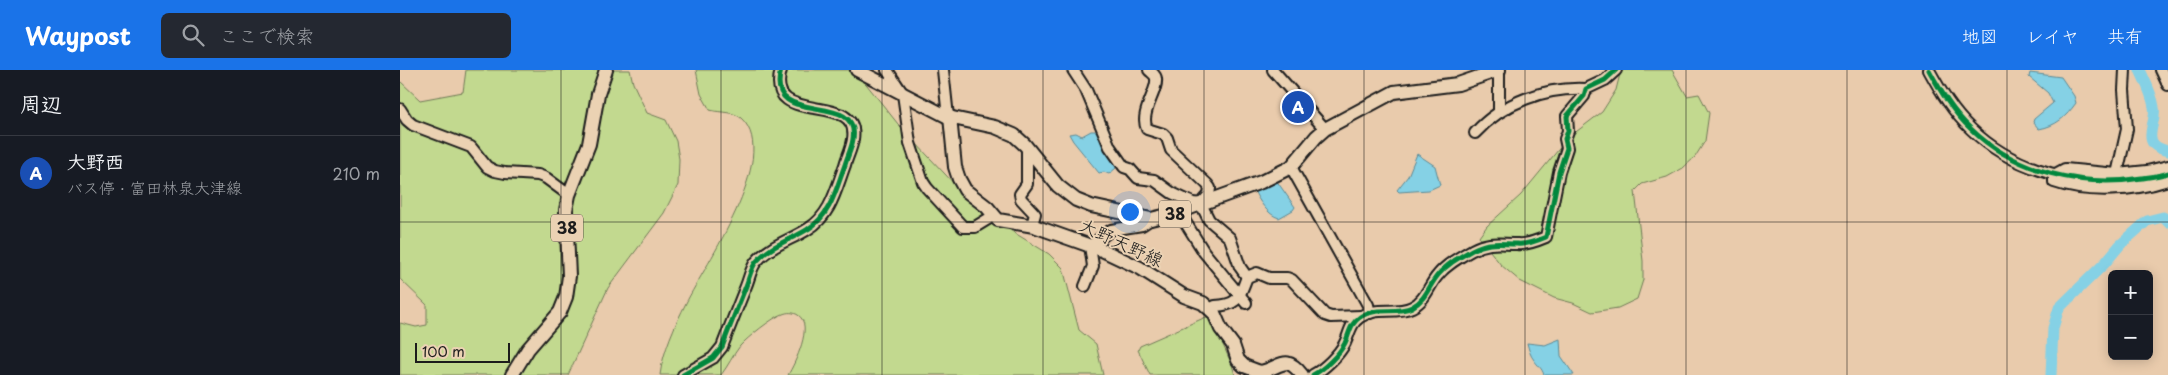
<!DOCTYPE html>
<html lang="ja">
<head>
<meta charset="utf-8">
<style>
  body { margin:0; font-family:"Playpen Sans","Klee One",sans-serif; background:#242831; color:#f1f3f6 }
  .controls { position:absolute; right:15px; bottom:15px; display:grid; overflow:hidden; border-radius:8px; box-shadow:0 2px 12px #0003 }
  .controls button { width:45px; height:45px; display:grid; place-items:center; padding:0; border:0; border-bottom:1px solid #363941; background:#171b24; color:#f1f3f6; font:25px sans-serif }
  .scale { position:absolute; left:15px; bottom:12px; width:95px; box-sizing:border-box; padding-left:5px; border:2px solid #1c1c1c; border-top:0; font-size:14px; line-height:18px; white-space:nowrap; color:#1c1c1c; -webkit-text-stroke:4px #ebd2b3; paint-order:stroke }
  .you { position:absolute; left:729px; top:141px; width:18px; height:18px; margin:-12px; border:4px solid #fff; border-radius:50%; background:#1a73e8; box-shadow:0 0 0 8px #1a73e833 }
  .badge { display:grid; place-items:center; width:32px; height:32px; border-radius:50%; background:#1a73e8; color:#fff; font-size:16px; font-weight:700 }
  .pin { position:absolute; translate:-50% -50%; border:2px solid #fff; box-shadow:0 1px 5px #0006 }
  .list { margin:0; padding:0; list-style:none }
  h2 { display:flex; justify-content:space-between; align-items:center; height:65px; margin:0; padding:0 20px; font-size:21px }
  h2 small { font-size:16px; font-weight:400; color:#9ea1a6 }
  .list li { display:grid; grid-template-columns:32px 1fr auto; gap:15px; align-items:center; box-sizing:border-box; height:75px; padding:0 20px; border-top:1px solid #363941 }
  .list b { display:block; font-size:19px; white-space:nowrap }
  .list p { margin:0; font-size:16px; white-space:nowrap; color:#9ea1a6 }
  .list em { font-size:16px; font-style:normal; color:#9ea1a6 }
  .icon { flex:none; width:28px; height:28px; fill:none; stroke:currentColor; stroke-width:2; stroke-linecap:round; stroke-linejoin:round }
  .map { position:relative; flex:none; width:1768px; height:305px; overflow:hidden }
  header { display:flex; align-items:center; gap:30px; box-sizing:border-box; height:70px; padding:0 25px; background:#1a73e8; color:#fff }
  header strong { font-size:24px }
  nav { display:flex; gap:28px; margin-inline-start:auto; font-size:18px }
  .search { width:350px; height:45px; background:#242831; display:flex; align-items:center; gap:12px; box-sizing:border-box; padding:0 18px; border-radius:8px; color:#9ea1a6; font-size:19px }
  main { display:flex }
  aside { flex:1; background:#171b24 }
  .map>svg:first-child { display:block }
  .green { fill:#c2d98f; stroke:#6f7a56 }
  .water { fill:#85d1e5; stroke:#5b8995 }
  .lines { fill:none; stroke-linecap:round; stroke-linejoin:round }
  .river { stroke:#85d1e5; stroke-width:11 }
  .minor-casing { stroke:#1c1c1c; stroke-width:14 }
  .major-casing { stroke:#1c1c1c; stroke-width:16 }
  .minor { stroke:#ebd2b3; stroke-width:10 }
  .major { stroke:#ebd2b3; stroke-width:12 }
  .cycleway-casing { stroke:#ebd2b3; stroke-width:8 }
  .cycleway { stroke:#00873e; stroke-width:5 }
  .grid { fill:none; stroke:#1c1c1c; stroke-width:1; stroke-opacity:0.55 }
  .labels { text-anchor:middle; stroke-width:4; stroke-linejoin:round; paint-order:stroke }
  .shield { fill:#ebd2b3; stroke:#5a5349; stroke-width:1 }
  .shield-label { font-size:16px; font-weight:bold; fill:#1c1c1c }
  .street-label { font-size:18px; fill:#1c1c1c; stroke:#ebd2b3 }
</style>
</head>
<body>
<header>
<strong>Waypost</strong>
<div class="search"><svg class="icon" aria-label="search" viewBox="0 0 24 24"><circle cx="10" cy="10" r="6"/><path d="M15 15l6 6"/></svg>ここで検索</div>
<nav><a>地図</a><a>レイヤ</a><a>共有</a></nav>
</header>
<main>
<aside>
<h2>周辺<small></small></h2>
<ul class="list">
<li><span class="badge" style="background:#1a4fb4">A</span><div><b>大野西</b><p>バス停 · 富田林泉大津線</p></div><em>210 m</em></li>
</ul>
</aside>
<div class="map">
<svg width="1768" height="305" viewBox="0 0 1768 305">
  <rect width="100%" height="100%" fill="#e9cbac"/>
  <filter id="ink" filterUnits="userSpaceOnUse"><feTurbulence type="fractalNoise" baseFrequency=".02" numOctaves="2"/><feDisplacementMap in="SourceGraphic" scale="10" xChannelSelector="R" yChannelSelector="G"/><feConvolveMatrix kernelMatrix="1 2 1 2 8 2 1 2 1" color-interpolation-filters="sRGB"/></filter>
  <g filter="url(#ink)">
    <g class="green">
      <polygon points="66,0 230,0 233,13 247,43 266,50 276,71 279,89 278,115 264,143 208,218 168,305 0,305 0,253 16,257 27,255 27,235 0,209 0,11 20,30 63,22"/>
      <path d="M296 0H455L498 54 575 136 613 162 649 184 663 198 679 260 696 274 703 305H388C395 293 414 255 398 245 393 242 388 242 383 244 373 247 347 268 340 276 333 285 328 296 321 305H260C263 281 275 255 286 233 305 195 381 87 342 49 335 41 320 43 310 40L301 24Z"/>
      <polygon points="1221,0 1272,0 1287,26 1299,24 1309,43 1305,71 1295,87 1283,98 1267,107 1242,114 1235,121 1243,191 1243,210 1237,229 1218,238 1192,242 1173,233 1154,228 1120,211 1101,195 1079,167 1087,156 1121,125 1168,68 1202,42 1216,20"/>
      <polygon points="806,247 811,248 832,295 835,305 750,305 738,280 740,276"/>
    </g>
    <g class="water">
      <path d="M1630 3 1661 7 1674 26 1676 33C1666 47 1656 56 1639 59L1633 52 1634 49 1653 33 1648 23 1629 7Z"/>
      <polygon points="691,61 697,61 716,98 709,104 704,102 699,103 673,71 669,64 676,63 682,66"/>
      <polygon points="1017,84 1035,96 1040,115 1029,120 999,122 997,120 1008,106"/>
      <path d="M876 110 895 137 893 140 879 148C868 145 858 130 854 120Z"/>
      <path d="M1160 269 1161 286 1174 305H1144C1142 298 1138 296 1134 290 1130 285 1129 280 1127 273L1145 275Z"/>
    </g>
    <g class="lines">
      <g class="river">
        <path d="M1740 0C1745 11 1752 24 1754 37 1758 54 1737 74 1768 81"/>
        <polyline points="1651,305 1653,258 1659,238 1705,193 1720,175 1747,151 1763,147 1768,152"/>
      </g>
      <defs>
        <g id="minor">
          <polyline points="487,0 503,24 510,73 523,112 527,118 563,157 575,157 593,146"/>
          <polyline points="543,0 548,47"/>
          <polyline points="673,0 686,20 710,77 724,97 730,99 738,108 754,110 772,123 793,133 801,134"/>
          <path d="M749 0C752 3 756 5 756 9 758 21 739 43 747 59L763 64 767 68 771 80 807 114 810 118 809 125 801 134"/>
          <polyline points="873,0 925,59"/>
          <polyline points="1099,0 1099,42"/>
          <path d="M1529 0C1541 22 1553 42 1571 59 1615 102 1683 118 1742 108 1750 107 1760 106 1768 103"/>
          <polyline points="1761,0 1768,15"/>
          <polyline points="0,39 7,50 13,55 71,77 87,97 95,101 105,103 138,105 146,108 169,125"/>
          <path d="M1075 63C1103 32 1146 17 1186 19"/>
          <polyline points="627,77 627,114 620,124 621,129 635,144 632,155"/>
          <path d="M1768 96 1747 101 1717 104 1665 99 1654 105V112C1688 124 1734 121 1768 110"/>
          <polyline points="891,97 968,235 970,243"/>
          <polyline points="1717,104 1727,59 1724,20 1725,0"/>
          <polyline points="801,134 809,150 830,168 840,197 847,207"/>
          <polyline points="779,142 804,182 846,233"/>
          <polyline points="685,216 693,196 690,176 711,160 742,155 751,149"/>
          <path d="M815 236C840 235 839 226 847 207L857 203 869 208H887L892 210 925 245 931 247 961 246"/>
          <path d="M283 305 313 288 322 277C330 256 338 236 346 216 349 209 351 198 356 192 369 176 391 170 408 159 431 145 436 119 445 95 447 87 452 78 453 69 461 19 364 59 381 0"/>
          <path d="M913 305C924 299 939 285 945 273 950 262 950 254 960 247 976 236 996 245 1012 237 1026 230 1029 215 1038 205 1047 194 1060 187 1072 180 1089 171 1099 174 1117 174 1125 175 1139 170 1146 167L1159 102 1167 78 1165 69 1168 61 1167 46 1184 26 1186 19 1205 10 1216 0"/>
        </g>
        <g id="major">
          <polyline points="457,0 548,47 595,57 614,65 625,75 658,116 676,130 691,136 751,149 776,143 861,112 891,97 916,67 925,59 994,22 1058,14 1099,0"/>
          <path d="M550 47 555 97 559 109 565 120 587 137 598 150 634 156 702 180 740 198 784 226 803 233 814 243 821 259 833 275 838 290 844 296 860 302C881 298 885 283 902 305"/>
          <polyline points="112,305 128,279 160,242 166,227 169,206 166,140 169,125 189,74 198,24 206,0"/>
        </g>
      </defs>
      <use href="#minor" class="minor-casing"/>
      <use href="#major" class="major-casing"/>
      <use href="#minor" class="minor"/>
      <use href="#major" class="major"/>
      <defs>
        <g id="cycleway">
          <path d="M1529 0C1541 22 1553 42 1571 59 1615 102 1683 118 1742 108 1750 107 1760 106 1768 103"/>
          <path d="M283 305 313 288 322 277C330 256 338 236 346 216 349 209 351 198 356 192 369 176 391 170 408 159 431 145 436 119 445 95 447 87 452 78 453 69 461 19 364 59 381 0"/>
          <path d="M913 305C924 299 939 285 945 273 950 262 950 254 960 247 976 236 996 245 1012 237 1026 230 1029 215 1038 205 1047 194 1060 187 1072 180 1089 171 1099 174 1117 174 1125 175 1139 170 1146 167L1159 102 1167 78 1165 69 1168 61 1167 46 1184 26 1186 19 1205 10 1216 0"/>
        </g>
      </defs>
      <use href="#cycleway" class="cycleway-casing"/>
      <use href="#cycleway" class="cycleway"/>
    </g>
  </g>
  <path class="grid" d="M161 0V305M321 0V305M482 0V305M643 0V305M804 0V305M964 0V305M1125 0V305M1286 0V305M1447 0V305M1607 0V305M0 152H1768"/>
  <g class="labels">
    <g class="shield">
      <rect x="759" y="130.5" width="32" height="27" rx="4"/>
      <rect x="151" y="144.5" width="32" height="27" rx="4"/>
    </g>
    <g class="shield-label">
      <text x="775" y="150">38</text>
      <text x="167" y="164">38</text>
    </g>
    <g class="street-label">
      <text transform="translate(721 173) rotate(25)" y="6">大野天野線</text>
    </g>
  </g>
</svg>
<div class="controls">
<button>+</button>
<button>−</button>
</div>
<div class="scale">100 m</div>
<div class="you"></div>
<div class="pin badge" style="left:898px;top:37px;background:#1a4fb4">A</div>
</div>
</main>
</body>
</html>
